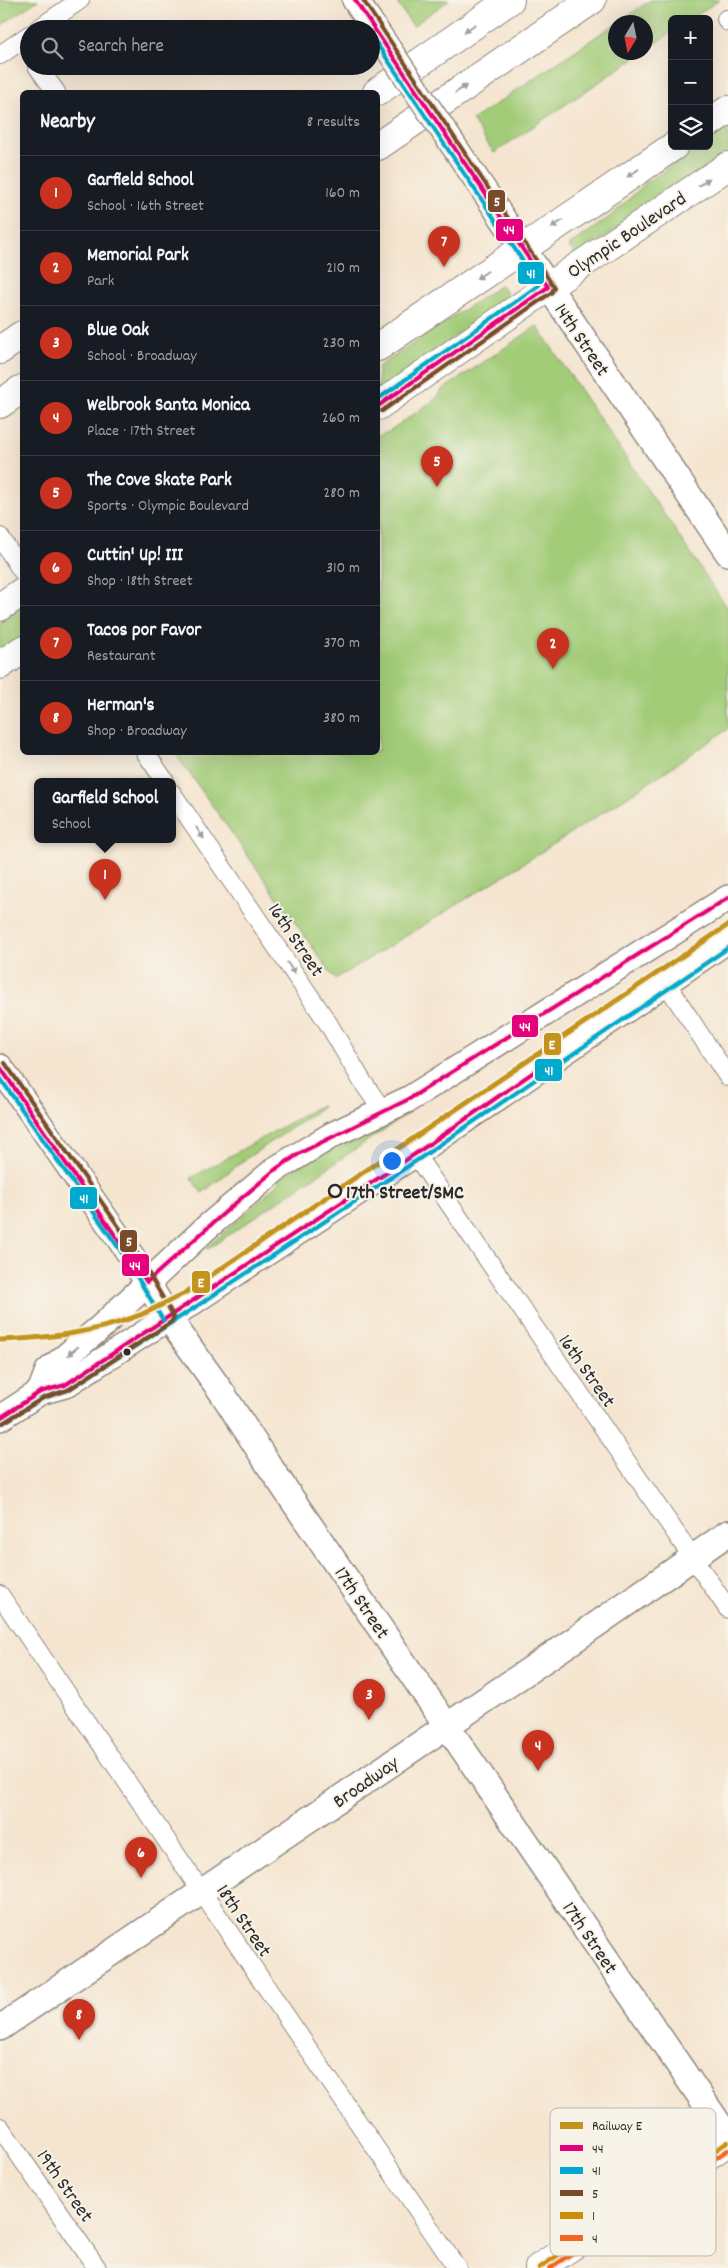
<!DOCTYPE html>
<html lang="en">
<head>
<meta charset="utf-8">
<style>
  body { margin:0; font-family:Dekko,sans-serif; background:#242831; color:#f1f3f6 }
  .controls { position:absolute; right:15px; top:15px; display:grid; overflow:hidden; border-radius:8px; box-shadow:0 5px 20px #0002 }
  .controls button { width:45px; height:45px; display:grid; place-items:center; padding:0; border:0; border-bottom:1px solid #363941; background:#171b24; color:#f1f3f6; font:25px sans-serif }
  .compass { position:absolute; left:608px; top:15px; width:45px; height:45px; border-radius:50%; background:#171b24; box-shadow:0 5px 20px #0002; rotate:190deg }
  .you { position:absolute; left:391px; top:1160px; width:18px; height:18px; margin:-12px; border:4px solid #fff; border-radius:50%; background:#1a73e8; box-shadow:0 0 0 8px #1a73e833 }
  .badge { display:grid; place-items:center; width:32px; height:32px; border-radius:50%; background:#c8321e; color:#fff; font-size:16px; font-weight:700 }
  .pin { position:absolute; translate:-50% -41px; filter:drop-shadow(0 1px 2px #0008) }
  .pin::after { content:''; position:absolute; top:26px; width:18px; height:15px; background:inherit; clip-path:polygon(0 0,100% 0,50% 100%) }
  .popup { position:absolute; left:34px; top:778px; width:142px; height:65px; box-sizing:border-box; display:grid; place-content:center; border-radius:8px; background:#171b24; filter:drop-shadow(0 1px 4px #0005); font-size:16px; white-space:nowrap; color:#9ea1a6 }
  .popup b { font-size:19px; color:#f1f3f6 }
  .popup::after { content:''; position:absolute; left:50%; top:100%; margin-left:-10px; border:10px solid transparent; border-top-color:#171b24 }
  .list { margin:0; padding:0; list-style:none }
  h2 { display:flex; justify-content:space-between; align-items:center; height:65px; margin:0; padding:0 20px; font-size:21px }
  h2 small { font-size:16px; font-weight:400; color:#9ea1a6 }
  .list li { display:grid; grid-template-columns:32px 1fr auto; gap:15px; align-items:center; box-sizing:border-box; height:75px; padding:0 20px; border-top:1px solid #363941 }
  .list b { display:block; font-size:19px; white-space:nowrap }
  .list p { margin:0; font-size:16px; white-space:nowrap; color:#9ea1a6 }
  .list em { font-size:16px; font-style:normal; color:#9ea1a6 }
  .icon { flex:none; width:28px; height:28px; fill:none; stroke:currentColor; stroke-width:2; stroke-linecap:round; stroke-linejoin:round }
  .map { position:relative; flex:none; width:728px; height:2268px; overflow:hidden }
  .search { position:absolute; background:#171b24; box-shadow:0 5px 20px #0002; left:20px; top:20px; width:360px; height:55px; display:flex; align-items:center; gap:12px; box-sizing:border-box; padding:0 18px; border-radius:28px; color:#9ea1a6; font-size:19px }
  .panel { position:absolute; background:#171b24; box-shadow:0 5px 20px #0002; left:20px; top:90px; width:360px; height:665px; border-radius:8px }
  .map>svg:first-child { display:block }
  .green { fill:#a3cc78; stroke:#677c52 }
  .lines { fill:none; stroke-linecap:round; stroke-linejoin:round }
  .street-casing { stroke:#90887e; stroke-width:20 }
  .secondary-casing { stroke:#90887e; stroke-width:28 }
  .primary-casing { stroke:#90887e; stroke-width:30 }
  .highway-casing { stroke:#90887e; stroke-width:30 }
  .street { stroke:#fff; stroke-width:18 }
  .secondary { stroke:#fff; stroke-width:25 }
  .primary { stroke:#fff; stroke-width:28 }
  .highway { stroke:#fff; stroke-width:28 }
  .secondary-bridge-casing { stroke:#90887e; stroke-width:28; stroke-linecap:butt }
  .secondary-bridge { stroke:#fff; stroke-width:25 }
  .bus-1-casing { stroke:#f7f3e8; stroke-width:8 }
  .bus-2-casing { stroke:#f7f3e8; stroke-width:8 }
  .bus-3-casing { stroke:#f7f3e8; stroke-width:8 }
  .bus-4-casing { stroke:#f7f3e8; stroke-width:8 }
  .bus-5-casing { stroke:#f7f3e8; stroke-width:8 }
  .bus-1 { stroke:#e5007d; stroke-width:4 }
  .bus-2 { stroke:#00a9ce; stroke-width:4 }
  .bus-3 { stroke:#7a4b2a; stroke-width:4 }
  .bus-4 { stroke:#ce8d09; stroke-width:4 }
  .bus-5 { stroke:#f26522; stroke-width:4 }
  .rail-1-casing { stroke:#f7f3e8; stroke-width:9 }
  .rail-1 { stroke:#c4931d; stroke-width:5 }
  .oneway { fill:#a0a0a0 }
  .stop-dot { fill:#f7f3e8; stroke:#2b2b2b; stroke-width:2.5 }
  .bus-dot { fill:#2b2b2b; stroke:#f7f3e8; stroke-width:2 }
  .labels { text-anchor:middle; stroke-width:4; stroke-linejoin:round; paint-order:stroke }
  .street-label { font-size:20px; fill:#2b2b2b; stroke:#f7f3e8 }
  .stop-label { font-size:20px; font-weight:bold; fill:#2b2b2b; stroke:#f7f3e8; text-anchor:start }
  .key { fill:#f7f3e8; stroke:#bab7af; stroke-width:1 }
  .key-label { font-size:14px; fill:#2b2b2b }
  .line-badge { stroke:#f7f3e8; stroke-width:2 }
  .badge-label { font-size:14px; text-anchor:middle; font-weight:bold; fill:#fff }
</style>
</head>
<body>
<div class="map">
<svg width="728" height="2268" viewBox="0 0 728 2268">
  <rect width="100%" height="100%" fill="#f7f3e8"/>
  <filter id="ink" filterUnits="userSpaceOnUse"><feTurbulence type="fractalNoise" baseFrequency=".02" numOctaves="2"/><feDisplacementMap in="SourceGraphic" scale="10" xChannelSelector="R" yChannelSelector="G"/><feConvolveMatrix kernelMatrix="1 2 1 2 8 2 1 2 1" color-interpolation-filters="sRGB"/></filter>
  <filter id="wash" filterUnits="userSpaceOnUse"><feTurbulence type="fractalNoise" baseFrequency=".0096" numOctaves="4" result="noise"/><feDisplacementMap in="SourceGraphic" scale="20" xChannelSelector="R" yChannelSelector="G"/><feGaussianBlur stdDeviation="1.12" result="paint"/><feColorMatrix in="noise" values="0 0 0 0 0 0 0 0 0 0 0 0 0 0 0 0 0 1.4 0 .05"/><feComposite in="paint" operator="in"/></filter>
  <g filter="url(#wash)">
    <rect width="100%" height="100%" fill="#f5e5d0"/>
    <g class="green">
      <polygon points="0,0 38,0 0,26"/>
      <polygon points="395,0 449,0 413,26"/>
      <polygon points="651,0 719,0 691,19 672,19 672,32 646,50 646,22 618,22"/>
      <polygon points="615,24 616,52 642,53 494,153 472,120"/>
      <polygon points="728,127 728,156 576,256 569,246 611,216 646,183 700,146 709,146 709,140"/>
      <polygon points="501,285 507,294 506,297 378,395 378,367"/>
      <path d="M537 326 728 609V729C600 817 468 899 335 979L175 753 378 752V435L389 431 437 398 442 390Z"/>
      <polygon points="22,607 22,636 0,652 0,622"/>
      <polygon points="321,1105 322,1108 244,1160 202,1193 191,1178"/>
      <polygon points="413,1110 208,1249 206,1248 262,1199 286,1174 317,1154"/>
    </g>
  </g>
  <g filter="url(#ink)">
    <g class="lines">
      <defs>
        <g id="street">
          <polyline points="726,19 728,22"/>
          <polyline points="38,29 80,0"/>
          <polyline points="0,55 29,35"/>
          <polyline points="37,66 56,92"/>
          <polyline points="0,537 22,571"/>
          <polyline points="145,752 165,781"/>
          <polyline points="172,793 328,1023 362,1081 383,1111"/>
          <polyline points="666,983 728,1077"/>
          <polyline points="415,1154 728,1609"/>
          <path d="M0 1595C154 1818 303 2045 457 2268"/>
          <polyline points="0,2127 97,2268"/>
        </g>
        <g id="secondary">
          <polyline points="355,0 368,19"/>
          <polyline points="466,164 728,553"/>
          <polyline points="0,1067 132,1257 168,1317 223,1394 270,1467 728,2137"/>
          <polyline points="40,1392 48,1371 101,1327 206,1228 276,1169 332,1135 409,1099 728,898"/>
          <polyline points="0,1418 40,1392 65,1385 191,1303 415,1154 728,940"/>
          <polyline points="0,2028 571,1642 728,1533"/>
        </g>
        <g id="primary">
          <polyline points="709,123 728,110"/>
          <polyline points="378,347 674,146"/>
          <polyline points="378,406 570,272 728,166"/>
          <polyline points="0,607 22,592"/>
          <polyline points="0,665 22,650"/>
          <polyline points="539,2268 728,2142"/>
        </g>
        <g id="highway">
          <polyline points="377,92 510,0"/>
          <polyline points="378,146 592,0"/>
          <polyline points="0,350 22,335"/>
          <polyline points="0,404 22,389"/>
        </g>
      </defs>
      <use href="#street" class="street-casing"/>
      <use href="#secondary" class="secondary-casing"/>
      <use href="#primary" class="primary-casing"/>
      <use href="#highway" class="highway-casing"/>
      <use href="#street" class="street"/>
      <use href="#secondary" class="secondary"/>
      <use href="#primary" class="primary"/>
      <use href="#highway" class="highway"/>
      <defs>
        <polyline id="secondary-bridge" points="368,19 466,164"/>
      </defs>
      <use href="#secondary-bridge" class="secondary-bridge-casing"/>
      <use href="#secondary-bridge" class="secondary-bridge"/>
      <defs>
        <g id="bus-1">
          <polyline points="355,0 548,287 378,406"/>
          <polyline points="0,1067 147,1282 232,1206 276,1169 300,1153 409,1099 728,898"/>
          <polyline points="0,1418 40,1392 65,1385 415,1154 554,1058"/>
        </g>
        <g id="bus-2">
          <polyline points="371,35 539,285 378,399"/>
          <polyline points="0,1078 127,1260 163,1320"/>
          <polyline points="3,1423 43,1398 68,1390 194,1308 419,1159 728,948"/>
        </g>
        <g id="bus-3">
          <polyline points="363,0 554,287 552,292 382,411"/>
          <polyline points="3,1423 43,1398 68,1390 171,1322 174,1317 137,1253 5,1063"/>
        </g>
        <polyline id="bus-4" points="539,2268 728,2142"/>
        <polyline id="bus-5" points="550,2268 728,2150"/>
      </defs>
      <use href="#bus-1" class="bus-1-casing"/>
      <use href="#bus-2" class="bus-2-casing"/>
      <use href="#bus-3" class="bus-3-casing"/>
      <use href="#bus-4" class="bus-4-casing"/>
      <use href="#bus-5" class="bus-5-casing"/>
      <use href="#bus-1" class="bus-1"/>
      <use href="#bus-2" class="bus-2"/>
      <use href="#bus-3" class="bus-3"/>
      <use href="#bus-4" class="bus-4"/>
      <use href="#bus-5" class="bus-5"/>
      <defs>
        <path id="rail-1" d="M0 1340C48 1338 95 1333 140 1315 155 1309 170 1300 185 1293L728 925"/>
      </defs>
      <use href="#rail-1" class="rail-1-casing"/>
      <use href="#rail-1" class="rail-1"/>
    </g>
    <defs><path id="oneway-solid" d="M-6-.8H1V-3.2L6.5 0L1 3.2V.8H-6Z" transform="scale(1.25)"/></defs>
    <g class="oneway">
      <use href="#oneway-solid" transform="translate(470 28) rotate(145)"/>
      <use href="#oneway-solid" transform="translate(461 89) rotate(-34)"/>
      <use href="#oneway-solid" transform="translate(633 173) rotate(146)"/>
      <use href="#oneway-solid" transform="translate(704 182) rotate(-34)"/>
      <use href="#oneway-solid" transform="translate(557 224) rotate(147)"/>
      <use href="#oneway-solid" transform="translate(482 275) rotate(145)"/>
      <use href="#oneway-solid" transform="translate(200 833) rotate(56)"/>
      <use href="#oneway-solid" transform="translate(291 968) rotate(56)"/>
      <use href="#oneway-solid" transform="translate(73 1351) rotate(140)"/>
    </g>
  </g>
  <circle class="stop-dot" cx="335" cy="1191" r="6"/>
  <circle class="bus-dot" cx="127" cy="1352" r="4.5"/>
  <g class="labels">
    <g class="street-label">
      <text transform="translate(626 234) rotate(-34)" y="7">Olympic Boulevard</text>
      <text transform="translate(583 339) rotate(56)" y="7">14th Street</text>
      <text transform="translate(297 939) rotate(56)" y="7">16th Street</text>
      <text transform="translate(588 1370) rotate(55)" y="7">16th Street</text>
      <text transform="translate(363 1602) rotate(56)" y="7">17th Street</text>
      <text transform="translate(365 1781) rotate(-35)" y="7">Broadway</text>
      <text transform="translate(245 1920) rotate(56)" y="7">18th Street</text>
      <text transform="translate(591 1937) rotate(56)" y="7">17th Street</text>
      <text transform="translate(66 2185) rotate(55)" y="7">19th Street</text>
    </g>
    <g class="stop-label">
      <text x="346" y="1198">17th Street/SMC</text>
    </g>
  </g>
  <rect x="550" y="2108" width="166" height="148" rx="8" class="key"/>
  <rect x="560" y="2122" width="23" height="7" fill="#c4931d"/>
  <rect x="560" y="2145" width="23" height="6" fill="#e5007d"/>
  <rect x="560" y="2167" width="23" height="7" fill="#00a9ce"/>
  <rect x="560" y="2190" width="23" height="6" fill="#7a4b2a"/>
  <rect x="560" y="2212" width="23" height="7" fill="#ce8d09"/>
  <rect x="560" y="2235" width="23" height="6" fill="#f26522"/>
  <g class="key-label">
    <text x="592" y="2130">Railway E</text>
    <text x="592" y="2153">44</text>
    <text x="592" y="2175">41</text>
    <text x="592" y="2198">5</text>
    <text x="592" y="2220">1</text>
    <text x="592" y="2243">4</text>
  </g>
  <g class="line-badge">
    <rect x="487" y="189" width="19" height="24" rx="5" fill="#7a4b2a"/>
    <rect x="495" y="218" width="29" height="24" rx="5" fill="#e5007d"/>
    <rect x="517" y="261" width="28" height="24" rx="5" fill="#00a9ce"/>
    <rect x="511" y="1014" width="28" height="24" rx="5" fill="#e5007d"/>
    <rect x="543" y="1032" width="19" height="24" rx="5" fill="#c4931d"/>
    <rect x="534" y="1058" width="29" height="24" rx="5" fill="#00a9ce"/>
    <rect x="69" y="1186" width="29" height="24" rx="5" fill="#00a9ce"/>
    <rect x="119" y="1229" width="19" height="24" rx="5" fill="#7a4b2a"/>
    <rect x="121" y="1253" width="29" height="24" rx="5" fill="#e5007d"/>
    <rect x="191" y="1270" width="20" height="24" rx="5" fill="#c4931d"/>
  </g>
  <g class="badge-label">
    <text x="497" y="206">5</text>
    <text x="509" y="234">44</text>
    <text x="531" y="278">41</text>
    <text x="525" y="1031">44</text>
    <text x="552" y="1049">E</text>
    <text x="549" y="1075">41</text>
    <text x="84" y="1203">41</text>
    <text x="129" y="1246">5</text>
    <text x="135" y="1270">44</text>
    <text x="201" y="1287">E</text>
  </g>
</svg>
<div class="controls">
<button>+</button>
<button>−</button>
<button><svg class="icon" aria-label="layers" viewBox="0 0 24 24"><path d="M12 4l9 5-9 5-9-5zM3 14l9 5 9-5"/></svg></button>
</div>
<svg class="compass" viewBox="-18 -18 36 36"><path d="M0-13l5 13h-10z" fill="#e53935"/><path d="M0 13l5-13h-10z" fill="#9ea1a6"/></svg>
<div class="you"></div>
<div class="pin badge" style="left:105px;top:900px">1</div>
<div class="popup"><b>Garfield School</b>School</div>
<div class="pin badge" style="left:553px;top:669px">2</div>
<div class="pin badge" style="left:369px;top:1720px">3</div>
<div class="pin badge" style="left:538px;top:1771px">4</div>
<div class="pin badge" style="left:437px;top:487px">5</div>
<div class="pin badge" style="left:141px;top:1878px">6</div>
<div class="pin badge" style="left:444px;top:267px">7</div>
<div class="pin badge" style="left:79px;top:2040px">8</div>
<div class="search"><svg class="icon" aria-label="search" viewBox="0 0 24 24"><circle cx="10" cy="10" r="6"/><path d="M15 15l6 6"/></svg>Search here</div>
<section class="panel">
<h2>Nearby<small>8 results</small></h2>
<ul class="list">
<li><span class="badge">1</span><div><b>Garfield School</b><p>School · 16th Street</p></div><em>160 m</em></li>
<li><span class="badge">2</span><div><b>Memorial Park</b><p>Park</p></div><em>210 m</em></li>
<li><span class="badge">3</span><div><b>Blue Oak</b><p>School · Broadway</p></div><em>230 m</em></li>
<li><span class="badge">4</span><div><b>Welbrook Santa Monica</b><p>Place · 17th Street</p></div><em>260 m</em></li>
<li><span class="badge">5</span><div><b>The Cove Skate Park</b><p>Sports · Olympic Boulevard</p></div><em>280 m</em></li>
<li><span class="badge">6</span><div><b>Cuttin' Up! III</b><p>Shop · 18th Street</p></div><em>310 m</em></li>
<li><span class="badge">7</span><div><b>Tacos por Favor</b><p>Restaurant</p></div><em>370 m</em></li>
<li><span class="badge">8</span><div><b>Herman's</b><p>Shop · Broadway</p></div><em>380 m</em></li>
</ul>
</section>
</div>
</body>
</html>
